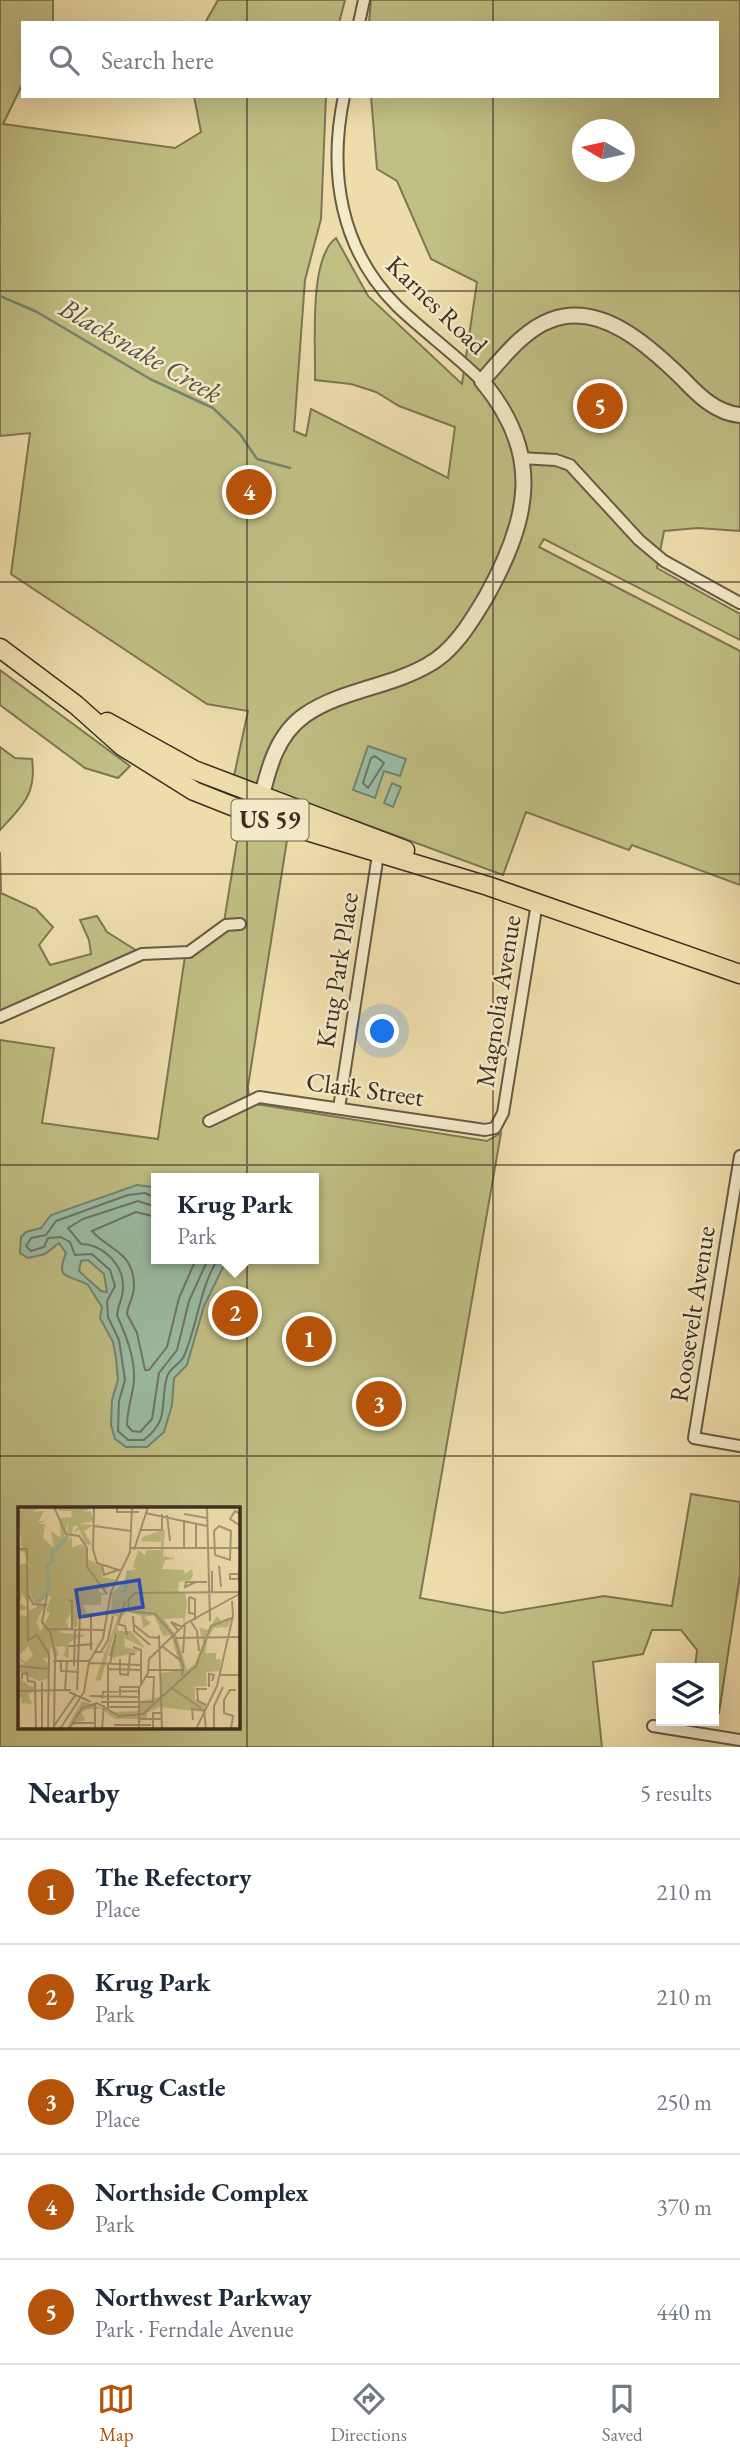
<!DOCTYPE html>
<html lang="en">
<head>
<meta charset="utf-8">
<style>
  body { margin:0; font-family:"EB Garamond",serif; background:#f6f6f7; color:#1f2937 }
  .controls { position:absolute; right:21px; bottom:21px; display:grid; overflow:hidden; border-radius:0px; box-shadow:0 7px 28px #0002 }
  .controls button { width:63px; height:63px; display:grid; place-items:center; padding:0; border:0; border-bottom:2px solid #e0e1e3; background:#fff; color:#1f2937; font:35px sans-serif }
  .compass { position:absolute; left:572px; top:119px; width:63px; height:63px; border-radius:50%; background:#fff; box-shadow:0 7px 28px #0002; rotate:279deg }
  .you { position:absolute; left:383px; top:1032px; width:24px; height:24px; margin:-18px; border:5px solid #fff; border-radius:50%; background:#1a73e8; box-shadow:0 0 0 10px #1a73e833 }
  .badge { display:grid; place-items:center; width:46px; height:46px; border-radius:50%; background:#b45309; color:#fff; font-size:23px; font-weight:700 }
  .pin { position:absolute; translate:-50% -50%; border:4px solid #fff; box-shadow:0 2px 7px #0006 }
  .popup { position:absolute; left:151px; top:1173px; width:168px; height:91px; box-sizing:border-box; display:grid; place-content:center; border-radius:0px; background:#fff; filter:drop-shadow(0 2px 5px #0005); font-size:23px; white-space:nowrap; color:#747a83 }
  .popup b { font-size:26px; color:#1f2937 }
  .popup::after { content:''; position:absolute; left:50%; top:100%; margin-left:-14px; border:14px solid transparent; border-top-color:#fff }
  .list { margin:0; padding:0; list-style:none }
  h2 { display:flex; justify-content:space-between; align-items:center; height:91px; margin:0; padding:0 28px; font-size:30px }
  h2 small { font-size:23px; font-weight:400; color:#747a83 }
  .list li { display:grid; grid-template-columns:46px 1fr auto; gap:21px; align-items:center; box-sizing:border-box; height:105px; padding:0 28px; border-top:2px solid #e0e1e3 }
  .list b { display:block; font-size:26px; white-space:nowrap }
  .list p { margin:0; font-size:23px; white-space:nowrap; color:#747a83 }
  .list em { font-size:23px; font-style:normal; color:#747a83 }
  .icon { flex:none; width:38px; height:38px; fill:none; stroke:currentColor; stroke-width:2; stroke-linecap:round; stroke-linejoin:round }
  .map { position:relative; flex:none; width:740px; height:1747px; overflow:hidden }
  .search { position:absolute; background:#fff; box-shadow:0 7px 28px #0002; left:21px; right:21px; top:21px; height:77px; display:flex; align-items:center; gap:18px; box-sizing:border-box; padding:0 24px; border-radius:0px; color:#747a83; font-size:26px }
  .sheet { height:616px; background:#fff }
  nav { display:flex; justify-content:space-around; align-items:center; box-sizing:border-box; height:98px; border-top:2px solid #e0e1e3; background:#fff; font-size:19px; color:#747a83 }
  nav a { display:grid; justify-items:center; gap:4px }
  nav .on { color:#b45309 }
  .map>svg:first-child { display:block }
  .green { fill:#c0bf84; stroke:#7e7654; stroke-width:2; fill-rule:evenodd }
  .water { fill:#9bbda4; stroke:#758470; stroke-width:2; fill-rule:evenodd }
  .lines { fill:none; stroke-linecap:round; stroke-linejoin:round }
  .shore { stroke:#6c7664; stroke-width:2 }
  .stream { stroke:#758470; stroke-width:2.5 }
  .minor-casing { stroke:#685a45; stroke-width:14 }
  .tertiary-casing { stroke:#685a45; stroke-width:18 }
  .primary-casing { stroke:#3c2e23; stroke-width:21 }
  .minor { stroke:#f4e9c8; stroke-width:10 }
  .tertiary { stroke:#f4e9c8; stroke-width:14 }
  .primary { stroke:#eeddab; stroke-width:18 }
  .grid { fill:none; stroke:#3c2e23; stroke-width:2; stroke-opacity:0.55 }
  .labels { text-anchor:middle; stroke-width:5; stroke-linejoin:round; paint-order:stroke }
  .shield { fill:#f4e9c8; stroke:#736654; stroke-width:2 }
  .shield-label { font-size:24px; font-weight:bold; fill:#3c2e23 }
  .street-label { font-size:26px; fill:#3c2e23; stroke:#f4e9c8 }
  .water-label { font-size:28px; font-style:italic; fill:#545243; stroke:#f4e9c8 }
  .inset-river { fill:none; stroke:#9bbda4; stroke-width:3.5 }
  .inset-road { fill:none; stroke:#a79775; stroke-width:2 }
  .view { fill:#1d4ed8; fill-opacity:0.15; stroke:#1d4ed8; stroke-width:3.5 }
  .inset-edge { fill:none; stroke:#3c2e23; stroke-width:3.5 }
</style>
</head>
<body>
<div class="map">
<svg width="740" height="1747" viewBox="0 0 740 1747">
  <rect width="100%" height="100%" fill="#eeddab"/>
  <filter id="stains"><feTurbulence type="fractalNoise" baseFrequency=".00286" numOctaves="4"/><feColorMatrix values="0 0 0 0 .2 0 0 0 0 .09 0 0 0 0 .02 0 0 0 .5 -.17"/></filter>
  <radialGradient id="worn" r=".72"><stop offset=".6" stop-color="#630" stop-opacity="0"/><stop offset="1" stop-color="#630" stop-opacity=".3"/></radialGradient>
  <g class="green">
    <path d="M0 0H53V23H23V83L3 124 175 148 201 132 194 96H326L321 219 305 280 294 431 306 436 311 409 448 478 455 427 399 406 376 392 351 384 315 380C316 345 308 259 336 238L368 296 462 384 477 282 431 259 397 181 377 169 371 96H717V23H369L371 0H740V531L698 528 664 531 657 568 740 614V640L544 539 539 547 740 651V885L632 845 629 850 526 812 503 875 234 776 248 711 207 704 11 574 30 433 0 436ZM582 130H624V172H582Z"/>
    <polygon points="218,0 345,0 339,23 205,23"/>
    <polygon points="0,670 130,766 118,778 85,768 0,705"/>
    <path d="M0 747 15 758 32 759C37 794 22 806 0 830Z"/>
    <path d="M240 823 288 834 248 1086 249 1103 487 1141 501 1133 420 1598 502 1613 604 1596 672 1606 691 1494 740 1502V1575L719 1713H714V1668H695L697 1650 681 1630H652L643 1654 593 1662 602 1747H0V1040L54 1048 42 1123 158 1139 185 956C205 951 217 941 224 922ZM156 1178H314V1259H156ZM19 1509H238V1728H19Z"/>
    <polygon points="0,852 1,893 36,909 53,927 39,945 50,965 91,954 89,940 80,920 97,916 107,932 139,952 0,1015"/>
  </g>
  <g class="water">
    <polygon points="368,746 406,759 400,776 384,771 375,798 353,790"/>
    <polygon points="392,783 401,787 393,807 384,803"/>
    <path d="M137 1185 152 1187 156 1200V1259H227L204 1306 187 1365 174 1378 172 1405 164 1432 147 1447H126L115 1439 111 1425 112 1400 118 1380 116 1358 113 1342 100 1318 102 1307 88 1285C71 1274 54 1282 66 1253L59 1243 45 1254 28 1258 20 1253 21 1237 26 1232 41 1228 51 1215ZM88 1260 104 1274 107 1292 101 1291 79 1271 81 1261Z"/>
  </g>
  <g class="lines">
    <g class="shore">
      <polygon points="375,756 384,763 368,788 363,783 371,758"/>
      <path d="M156 1198 145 1193 128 1195 56 1221 46 1235 31 1238 26 1246 31 1251 44 1247 48 1238 61 1237 70 1242 75 1255 92 1254 110 1270 115 1286 107 1301 108 1317 119 1340 125 1380 119 1401 118 1431 128 1440H144C171 1418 159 1405 167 1377 170 1367 180 1365 184 1356 198 1324 199 1289 218 1259"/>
      <path d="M156 1207 138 1201 83 1219 68 1228 81 1244C103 1244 124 1265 123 1288 123 1298 118 1305 117 1315 126 1336 135 1357 134 1380 133 1395 127 1409 127 1425L132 1431 140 1432 152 1419 159 1373 177 1350 189 1301 208 1259"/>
      <path d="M156 1217 136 1212 92 1231C108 1250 134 1251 134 1286 134 1297 128 1304 127 1314L137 1333 145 1370H149L167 1347 179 1298 196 1259"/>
    </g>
    <polyline class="stream" points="0,296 37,312 150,379 213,408 240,434 257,459 290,468"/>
    <defs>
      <g id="minor">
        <polyline points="359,23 364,0"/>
        <path d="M344 96C328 173 340 249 397 306 424 332 455 354 482 381"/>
        <polyline points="520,458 556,460 570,465 639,540 664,561 740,603"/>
        <polyline points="0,1017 142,954 189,952 226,925 240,924"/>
        <polyline points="339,1108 379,848"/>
        <polyline points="209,1121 259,1097 485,1130 495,1128 503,1113 537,903"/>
        <polyline points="740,1156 694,1438 740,1446"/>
        <polyline points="653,1726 740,1740"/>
      </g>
      <path id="tertiary" d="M260 803C268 770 276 735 305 715 341 690 390 687 428 665 454 651 471 622 486 597 529 520 544 455 482 381 501 360 523 330 551 320 601 301 650 347 682 378 698 395 716 413 740 415"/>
      <g id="primary">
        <polyline points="0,648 76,705 122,746 194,791 257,816 488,886 740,974"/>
        <polyline points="107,722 194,770 405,850"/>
      </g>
    </defs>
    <use href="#minor" class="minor-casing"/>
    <use href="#tertiary" class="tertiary-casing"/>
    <use href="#primary" class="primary-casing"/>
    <use href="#minor" class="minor"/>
    <use href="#tertiary" class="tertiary"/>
    <use href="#primary" class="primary"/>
  </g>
  <path class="grid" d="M247 0V23M493 0V23M247 96V1747M493 96V1747M0 291H740M0 582H740M0 874H740M0 1165H740M0 1456H740"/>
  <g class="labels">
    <rect class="shield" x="231.5" y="799.5" width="77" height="41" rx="5"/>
    <g class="shield-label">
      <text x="270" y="828">US 59</text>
    </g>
    <g class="street-label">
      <text transform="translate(437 305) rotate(44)" y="9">Karnes Road</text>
      <text transform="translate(337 970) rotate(-81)" y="9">Krug Park Place</text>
      <text transform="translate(498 1001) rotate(-81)" y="9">Magnolia Avenue</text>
      <text transform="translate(365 1089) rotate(8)" y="9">Clark Street</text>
      <text transform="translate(692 1314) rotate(-81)" y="9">Roosevelt Avenue</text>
    </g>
    <g class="water-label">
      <text transform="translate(141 350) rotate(30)" y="10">Blacksnake Creek</text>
    </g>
  </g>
  <g transform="translate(18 1507)">
    <rect width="222" height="222" fill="#eeddab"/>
    <path d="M10 0H23L14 5 26 4 20 15 29 13 21 17H27L25 31 36 41 33 24 43 31 41 11 54 10 53 4H41V0L73 1 65 5 72 4 76 14 62 17 76 18 66 24 74 38 67 37 61 22 56 26 60 19H55L54 27 49 26 51 12 46 30 51 29 50 35 54 29V41L63 37 69 42V52L84 59V70L99 73 94 82 95 76 87 83 81 81V85L93 87 83 88V98H65L71 109 60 106 59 120H55L54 105 48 114 51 123 40 121 43 126 68 128 51 135V151L45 149 48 141 45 139 37 140 41 147 38 150 33 139 31 151H25L31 158V171L21 174 2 165V172L12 179 17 180V175V188V184L10 187 14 197 3 196 4 191H0V159L6 157 0 150 8 155 15 148 10 139 0 150V108L9 109 11 114 10 104 19 100 11 85 9 94 4 87 2 96 9 101 0 105V60L6 56 12 60 6 45 0 44 4 42 0 4ZM27 87 33 90 28 104 32 106 23 124 18 115 27 98 20 97ZM147 22 145 49 155 51V47L156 52 147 53 144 62 166 63 167 67 174 62 175 67 173 73 161 75 160 86H167L169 96 166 118 165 111 146 112 159 130 169 163 177 157 185 136 181 120 190 123 199 109 203 114 214 110 210 120 196 121 190 130 187 146H198V152L203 153 201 164 188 165 189 179 177 180V192L187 199V205L141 200 129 206V212H97L84 202H72L63 205 67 213 48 222 64 194 96 205 120 204 121 195 143 189V166L163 163 153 128 145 129 136 108 126 110 133 116 125 121 123 109 110 104 99 115 100 124H113L127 141 106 131 107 140 122 144 95 151 96 126 83 173 77 174 86 148 84 144 87 145 100 109 93 108 94 86 109 72 108 64 119 62 115 60 120 43 127 48 129 43H143V35L123 34 125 30Z" fill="#c0bf84" fill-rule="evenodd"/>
    <path class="inset-river" d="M106 86 111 64M21 95 31 84 29 58 35 54 34 46 50 29"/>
    <path class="inset-road" d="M36 0 48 27 61 29 69 41V60L89 87M76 0 75 42 79 56 104 64M99 0V5H121M189 0 192 114M127 6 189 19M166 7 189 11M223 7 217 4 212 12 223 19M149 8 152 34M166 13V41M178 16V41M76 19 113 24M201 19 213 24 212 53 197 48 196 24ZM123 23H144V7M111 41H223M0 42H9L10 133 19 128 31 147 30 222M116 43 130 0M84 58 86 68 100 63M201 59 203 80M178 75 167 80 168 75H189M221 75V67H212V72H218L221 71H223M194 86V64M10 87 15 97 29 98M29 88 24 115 33 127 38 154M171 90 177 92V113M171 90V106L177 107M50 93 54 94V123M110 93 117 86 223 85M110 93 111 104 137 107 156 129 165 159 164 169M107 95 100 117 107 119 109 128M115 109 116 124 132 138M173 115 179 124 181 144M115 117 131 130 142 131M29 122 86 123M160 123 153 115 164 120M141 128 144 222M158 131 223 130M51 139 75 137M115 140 123 143V177M145 140 162 153M73 143V107H90M77 145H83L90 133 95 109M165 146 167 117M92 149 98 127 92 157M102 152V167L110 168 112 147H117M131 152 167 117 223 86M35 154H72M43 154V164L61 165M71 156 123 158M90 157V200H121M0 159 32 162M56 159 57 123M90 162 123 163M131 163H166M201 168H223M4 172V167L9 166 10 174 17 175M17 175 18 222M24 175V222M191 180V167L196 168 194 174M154 181 183 201M47 183 49 154M59 183 62 107M0 184 53 183M51 185 73 195M102 188V180H121M72 189 121 190M84 192 85 185 121 184M83 195H135L136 170H128M77 197V222M188 198 180 194 179 182H189M120 212H144M175 213 174 202 186 203 188 222M55 216H77M96 218H133M36 219 58 187M36 222 37 154M42 222 66 185 71 155 85 131 93 85 112 45 114 0M51 222 64 201 79 196 101 209 125 207 178 159 193 119 214 111M84 222 86 198M121 222V181L130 166 131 152M135 222V206H143M178 222 199 179 215 109 214 94M196 222V199L205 180M213 222 215 209 206 206V193L212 183H218"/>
    <path class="view" d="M121 73 125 100 62 110 58 83Z"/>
    <rect width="222" height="222" class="inset-edge"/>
  </g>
  <rect width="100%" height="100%" filter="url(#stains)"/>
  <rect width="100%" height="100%" fill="url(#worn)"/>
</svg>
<div class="controls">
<button><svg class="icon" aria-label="layers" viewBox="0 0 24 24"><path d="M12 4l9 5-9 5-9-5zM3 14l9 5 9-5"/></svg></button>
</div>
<svg class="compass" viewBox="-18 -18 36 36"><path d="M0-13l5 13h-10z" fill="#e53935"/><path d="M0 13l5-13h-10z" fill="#747a83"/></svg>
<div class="you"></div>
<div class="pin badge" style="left:309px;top:1339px">1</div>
<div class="pin badge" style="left:235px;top:1313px">2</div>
<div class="popup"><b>Krug Park</b>Park</div>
<div class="pin badge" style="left:379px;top:1404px">3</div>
<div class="pin badge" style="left:249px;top:492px">4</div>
<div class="pin badge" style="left:600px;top:406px">5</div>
<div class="search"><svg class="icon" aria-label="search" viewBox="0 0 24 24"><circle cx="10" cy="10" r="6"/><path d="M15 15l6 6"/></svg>Search here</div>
</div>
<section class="sheet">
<h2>Nearby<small>5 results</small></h2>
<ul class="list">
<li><span class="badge">1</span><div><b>The Refectory</b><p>Place</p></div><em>210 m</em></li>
<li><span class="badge">2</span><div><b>Krug Park</b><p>Park</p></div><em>210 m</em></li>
<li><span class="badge">3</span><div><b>Krug Castle</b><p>Place</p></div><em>250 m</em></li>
<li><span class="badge">4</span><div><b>Northside Complex</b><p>Park</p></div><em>370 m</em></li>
<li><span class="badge">5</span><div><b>Northwest Parkway</b><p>Park · Ferndale Avenue</p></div><em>440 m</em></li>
</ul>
</section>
<nav>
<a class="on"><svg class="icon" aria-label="map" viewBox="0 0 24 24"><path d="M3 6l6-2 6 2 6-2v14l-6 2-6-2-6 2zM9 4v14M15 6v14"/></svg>Map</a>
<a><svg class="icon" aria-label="directions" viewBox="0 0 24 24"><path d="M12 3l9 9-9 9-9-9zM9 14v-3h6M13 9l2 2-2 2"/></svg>Directions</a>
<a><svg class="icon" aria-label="saved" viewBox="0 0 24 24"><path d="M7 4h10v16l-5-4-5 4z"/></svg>Saved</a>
</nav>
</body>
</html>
